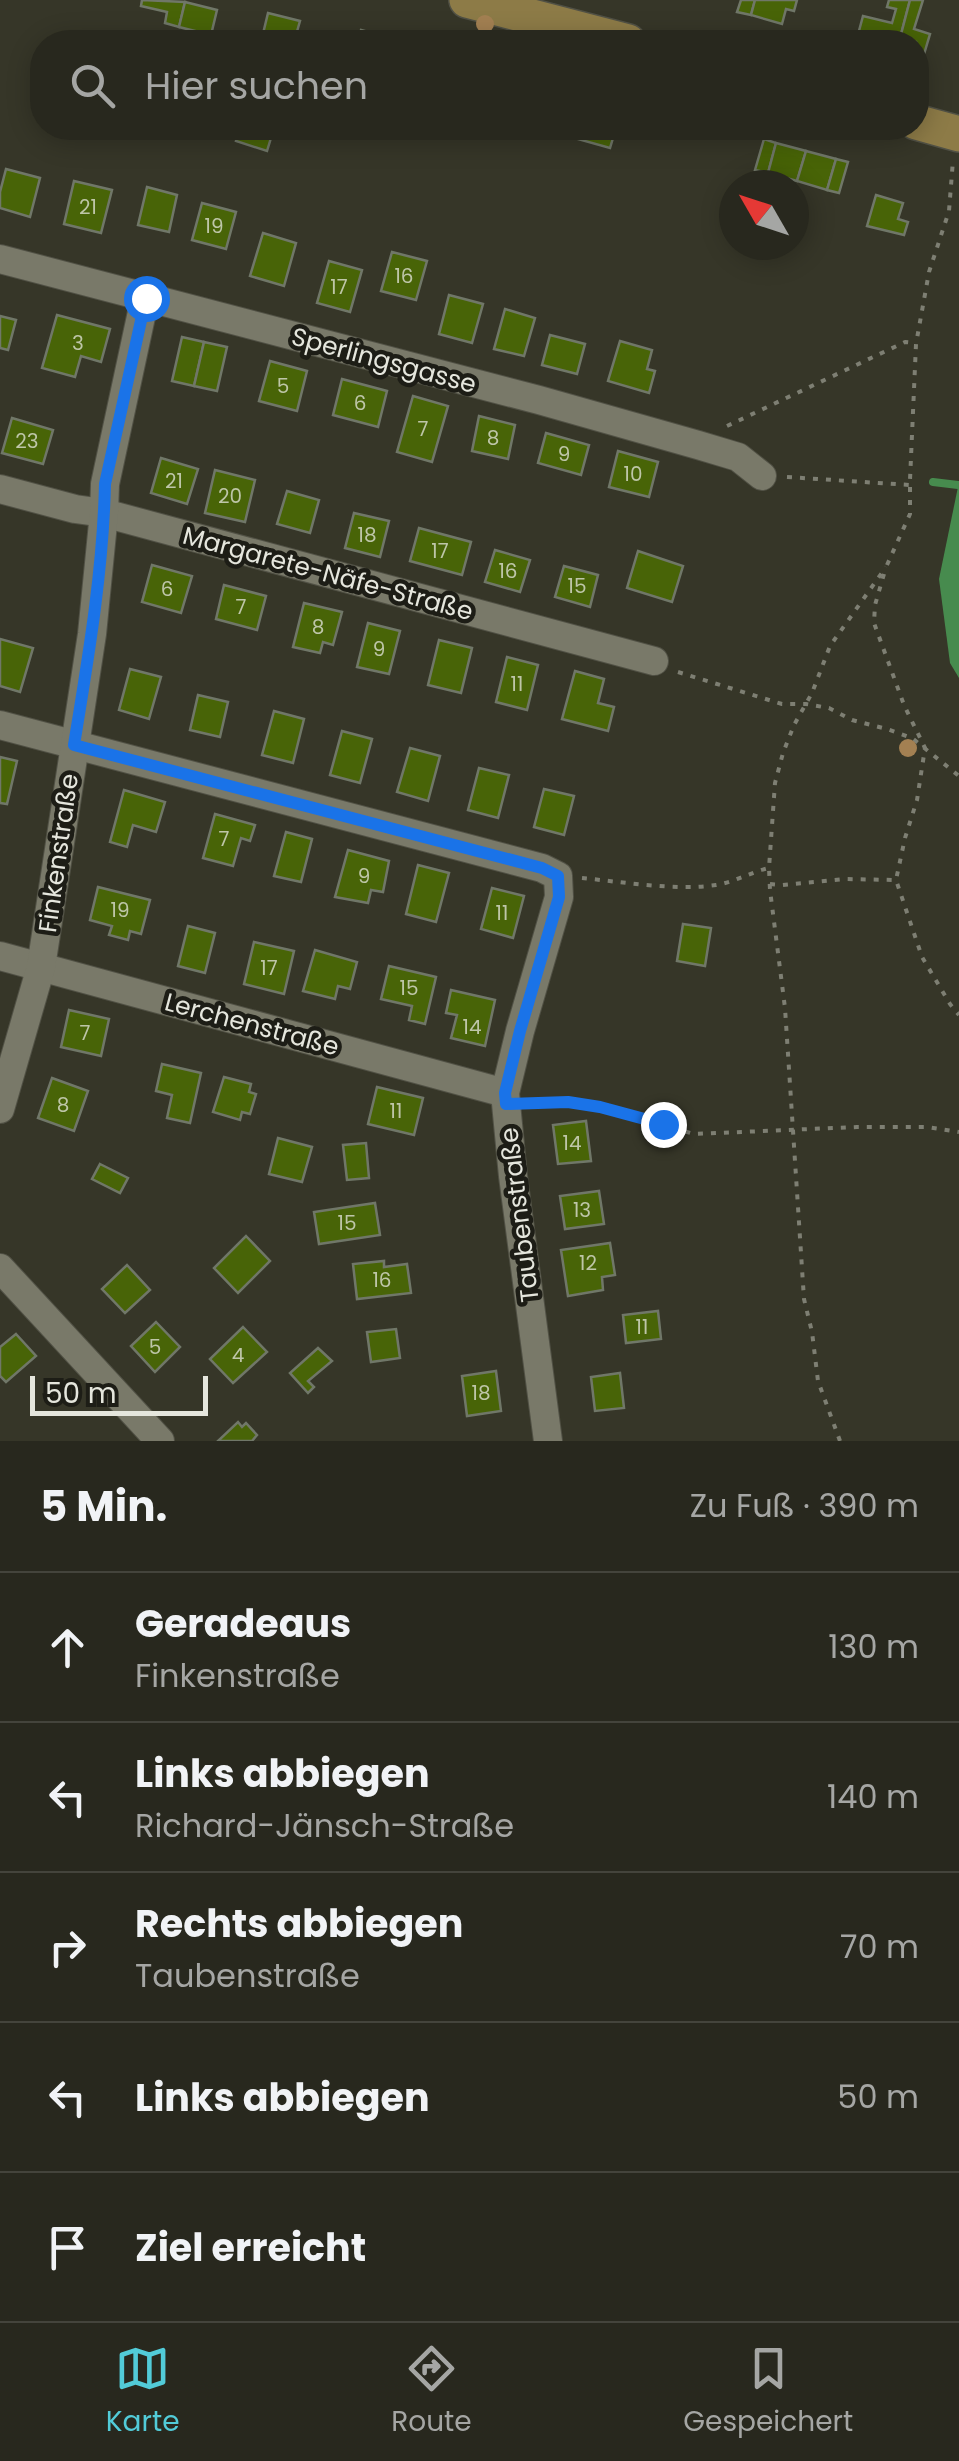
<!DOCTYPE html>
<html lang="de">
<head>
<meta charset="utf-8">
<style>
  body { margin:0; font-family:Poppins,sans-serif; background:#34342b; color:#f1f3f6 }
  .compass { position:absolute; left:719px; top:170px; width:90px; height:90px; border-radius:50%; background:#28281e; box-shadow:0 5px 25px #0003; rotate:309deg }
  .scale { position:absolute; left:30px; bottom:25px; width:178px; box-sizing:border-box; padding-left:10px; border:5px solid #e5e6dd; border-top:0; font-size:28px; line-height:35px; white-space:nowrap; color:#e5e6dd; -webkit-text-stroke:8px #1d1d16; paint-order:stroke }
  .stop { position:absolute; width:30px; height:30px; margin:-22px; border:8px solid #1a73e8; border-radius:50%; background:#fff }
  .stop.end { background:#1a73e8; border-color:#fff; box-shadow:0 2px 10px #0008 }
  .list { margin:0; padding:0; list-style:none }
  h2 { display:flex; justify-content:space-between; align-items:center; height:130px; margin:0; padding:0 40px; font-size:42px }
  h2 small { font-size:32px; font-weight:400; color:#a5a6a4 }
  .list li { display:grid; grid-template-columns:65px 1fr auto; gap:30px; align-items:center; box-sizing:border-box; height:150px; padding:0 40px; border-top:2px solid #44443c }
  .list b { display:block; font-size:38px; white-space:nowrap }
  .list p { margin:0; font-size:32px; white-space:nowrap; color:#a5a6a4 }
  .list em { font-size:32px; font-style:normal; color:#a5a6a4 }
  .icon { flex:none; width:55px; height:55px; fill:none; stroke:currentColor; stroke-width:2; stroke-linecap:round; stroke-linejoin:round }
  .map { position:relative; flex:none; width:959px; height:1441px; overflow:hidden }
  .search { position:absolute; background:#28281e; box-shadow:0 5px 25px #0003; left:30px; right:30px; top:30px; height:110px; display:flex; align-items:center; gap:25px; box-sizing:border-box; padding:0 35px; border-radius:40px; color:#a5a6a4; font-size:38px }
  .sheet { height:880px; background:#28281e }
  nav { display:flex; justify-content:space-around; align-items:center; box-sizing:border-box; height:140px; border-top:2px solid #44443c; background:#28281e; font-size:28px; color:#a5a6a4 }
  nav a { display:grid; justify-items:center; gap:5px }
  nav .on { color:#52cbd8 }
  .map>svg:first-child { display:block }
  .water { fill:#478b4e }
  .lines { fill:none; stroke-linecap:round; stroke-linejoin:round }
  .stream { stroke:#478b4e; stroke-width:8 }
  .building { fill:#486407; stroke:#707768; stroke-width:2.5 }
  .minor-casing { stroke:#515145; stroke-width:30 }
  .major-casing { stroke:#515145; stroke-width:38 }
  .path { stroke:#7e7f73; stroke-width:4; stroke-dasharray:5 8; stroke-linecap:butt }
  .minor { stroke:#797969; stroke-width:28 }
  .major { stroke:#8d7b47; stroke-width:35 }
  .tree { fill:#a38052 }
  .route { stroke:#1a73e8; stroke-width:12 }
  .labels { text-anchor:middle; stroke-width:9; stroke-linejoin:round; paint-order:stroke }
  .number-label { font-size:20px; fill:#bec6a8 }
  .street-label { font-size:25px; fill:#e5e6dd; stroke:#1d1d16 }
</style>
</head>
<body>
<div class="map">
<svg width="959" height="1441" viewBox="0 0 959 1441">
  <rect width="100%" height="100%" fill="#363628"/>
  <polygon class="water" points="959,482 959,678 950,663 939,579"/>
  <g class="lines">
    <polyline class="stream" points="933,482 958,485"/>
  </g>
  <g class="building">
    <polygon points="142,0 185,2 179,27 165,23 167,12 141,6"/>
    <polygon points="741,0 755,0 751,15 737,12"/>
    <polygon points="755,0 797,0 794,11 786,9 782,24 751,15"/>
    <polygon points="889,0 910,0 899,42 856,42 863,16 892,23 896,9 887,7"/>
    <polygon points="910,0 923,0 914,29 930,34 922,61 916,59 916,42 899,42"/>
    <polygon points="185,2 217,10 211,35 179,27"/>
    <polygon points="268,13 300,21 294,42 261,42"/>
    <polygon points="361,30 395,39 394,42 358,42"/>
    <polygon points="240,128 274,128 267,151 236,141"/>
    <polygon points="577,128 616,128 610,148 574,138"/>
    <polygon points="764,139 776,143 768,173 755,170"/>
    <polygon points="776,143 806,151 797,181 768,173"/>
    <polygon points="806,151 836,159 827,190 797,181"/>
    <polygon points="836,159 848,162 839,193 827,190"/>
    <polygon points="6,169 40,178 30,217 0,208 0,192"/>
    <polygon points="74,181 112,190 101,233 64,224"/>
    <polygon points="147,187 177,195 169,232 138,225"/>
    <polygon points="876,195 903,203 898,219 908,222 904,235 867,226"/>
    <polygon points="202,203 236,212 226,249 192,240"/>
    <polygon points="263,233 296,243 284,286 250,276"/>
    <polygon points="392,252 427,261 416,300 381,291"/>
    <polygon points="329,261 362,270 350,312 317,303"/>
    <polygon points="449,295 483,304 472,343 439,334"/>
    <polygon points="505,309 535,318 524,356 494,349"/>
    <polygon points="57,315 110,329 101,362 81,356 75,377 42,368"/>
    <polygon points="0,316 16,320 8,350 0,348"/>
    <polygon points="550,335 585,344 577,374 542,365"/>
    <polygon points="182,337 204,342 194,386 172,381"/>
    <polygon points="620,341 652,350 647,369 655,371 649,393 608,381"/>
    <polygon points="204,342 227,347 217,391 194,386"/>
    <polygon points="270,361 307,371 297,411 259,401"/>
    <polygon points="342,379 387,391 378,427 333,415"/>
    <polygon points="413,396 448,406 432,462 397,452"/>
    <polygon points="479,416 515,425 508,459 472,451"/>
    <polygon points="12,418 53,430 43,464 2,453"/>
    <polygon points="546,433 589,445 581,475 538,463"/>
    <polygon points="618,451 658,462 649,497 609,487"/>
    <polygon points="161,458 198,469 187,504 151,493"/>
    <polygon points="215,470 255,480 245,522 205,513"/>
    <polygon points="287,491 319,500 310,533 277,524"/>
    <polygon points="354,513 389,521 380,557 345,548"/>
    <polygon points="419,528 471,542 462,575 410,561"/>
    <polygon points="495,550 530,560 520,592 485,582"/>
    <polygon points="638,551 683,566 672,602 627,588"/>
    <polygon points="152,565 192,576 181,613 142,602"/>
    <polygon points="564,566 598,575 590,607 555,597"/>
    <polygon points="224,585 266,596 257,630 216,619"/>
    <polygon points="304,603 342,612 333,645 323,642 320,653 293,647"/>
    <polygon points="368,623 400,631 389,674 357,667"/>
    <polygon points="0,639 33,648 20,692 0,686"/>
    <polygon points="439,640 472,648 461,693 428,685"/>
    <polygon points="507,657 538,665 527,710 496,702"/>
    <polygon points="130,669 161,677 149,719 119,710"/>
    <polygon points="575,671 604,679 598,703 614,707 608,731 562,719"/>
    <polygon points="198,695 228,702 220,737 190,730"/>
    <polygon points="274,711 304,719 293,763 262,755"/>
    <polygon points="342,731 372,739 360,783 330,775"/>
    <polygon points="410,748 440,756 428,801 397,792"/>
    <polygon points="0,757 17,761 7,804 0,803"/>
    <polygon points="479,768 509,775 498,818 468,810"/>
    <polygon points="544,789 574,796 564,835 534,827"/>
    <polygon points="124,790 165,802 156,832 133,825 127,847 110,842"/>
    <polygon points="215,814 255,825 250,841 241,838 233,866 203,858"/>
    <polygon points="286,832 312,839 301,882 274,876"/>
    <polygon points="348,850 389,861 383,892 371,890 368,903 335,897"/>
    <polygon points="418,865 449,873 436,922 406,914"/>
    <polygon points="98,887 150,900 141,934 130,931 128,940 109,935 112,926 90,920"/>
    <polygon points="492,888 524,896 513,938 481,929"/>
    <polygon points="683,924 711,928 705,966 677,961"/>
    <polygon points="188,926 215,933 205,973 178,966"/>
    <polygon points="254,942 294,951 284,994 244,984"/>
    <polygon points="315,950 357,962 350,989 338,986 335,999 303,991"/>
    <polygon points="389,966 436,977 425,1024 409,1020 412,1006 381,999"/>
    <polygon points="451,990 495,1000 485,1046 451,1038 457,1015 446,1013"/>
    <polygon points="69,1010 109,1019 101,1056 61,1047"/>
    <polygon points="162,1064 201,1073 190,1123 167,1118 172,1095 156,1091"/>
    <polygon points="224,1077 251,1084 249,1092 256,1094 250,1114 242,1112 240,1120 213,1112"/>
    <polygon points="52,1078 88,1091 74,1131 38,1118"/>
    <polygon points="377,1087 423,1098 414,1135 368,1124"/>
    <polygon points="586,1121 591,1161 558,1164 553,1125"/>
    <polygon points="278,1138 312,1147 302,1182 269,1174"/>
    <polygon points="366,1143 369,1178 347,1180 343,1145"/>
    <polygon points="100,1164 128,1178 120,1193 92,1179"/>
    <polygon points="599,1191 604,1224 565,1229 560,1196"/>
    <polygon points="375,1203 380,1235 319,1244 314,1212"/>
    <polygon points="246,1236 270,1261 238,1293 214,1268"/>
    <polygon points="610,1243 615,1275 602,1277 603,1290 568,1296 561,1250"/>
    <polygon points="384,1261 384,1267 407,1264 411,1293 357,1299 353,1264"/>
    <polygon points="127,1265 150,1290 125,1313 102,1289"/>
    <polygon points="658,1311 661,1339 626,1343 623,1315"/>
    <polygon points="156,1322 180,1347 155,1372 131,1346"/>
    <polygon points="243,1327 267,1352 233,1383 210,1359"/>
    <polygon points="396,1329 400,1358 371,1362 367,1332"/>
    <polygon points="16,1334 36,1356 6,1382 0,1376 0,1347"/>
    <polygon points="318,1348 332,1361 308,1381 314,1387 308,1393 290,1373"/>
    <polygon points="496,1371 501,1411 467,1416 462,1376"/>
    <polygon points="620,1373 624,1408 595,1411 591,1377"/>
    <polygon points="238,1422 242,1427 246,1423 257,1435 252,1441 218,1441"/>
  </g>
  <g class="lines">
    <defs>
      <g id="minor">
        <polyline points="0,259 539,400 698,445 738,457 762,476"/>
        <polyline points="0,489 75,509 104,513 654,661"/>
        <polyline points="0,725 542,868 558,876 559,897 520,1031 505,1093 513,1176 548,1441"/>
        <polyline points="0,956 505,1093"/>
        <polyline points="0,1109 41,967 92,634 104,513 105,484 145,298"/>
        <polyline points="0,1268 160,1441"/>
      </g>
      <g id="major">
        <polyline points="467,0 628,42"/>
        <polyline points="916,122 959,134"/>
      </g>
    </defs>
    <use href="#minor" class="minor-casing"/>
    <use href="#major" class="major-casing"/>
    <g class="path">
      <polyline points="727,426 905,342 914,343"/>
      <polyline points="787,477 910,485"/>
      <polyline points="887,565 910,514 910,480 916,344 929,272 949,211 953,160"/>
      <polyline points="884,574 875,605 874,623 904,705 925,748 917,800 905,838 896,880 922,957 950,1004 959,1015"/>
      <polyline points="678,672 782,704 806,704 829,708 852,720 887,729 912,738 959,776"/>
      <path d="M582 878C623 882 677 891 716 885 735 882 751 872 769 868"/>
      <polyline points="770,884 782,885 845,879 895,880"/>
      <polyline points="533,1103 568,1103 600,1107 694,1134 857,1127 927,1127 959,1132"/>
      <polyline points="840,1441 818,1381 812,1332 804,1299 785,1008 770,890 769,868 775,783 783,753 794,725 812,693 830,646 886,567"/>
    </g>
    <use href="#minor" class="minor"/>
    <use href="#major" class="major"/>
  </g>
  <g class="tree">
    <circle cx="485" cy="24" r="9"/>
    <circle cx="908" cy="748" r="9"/>
  </g>
  <g class="lines">
    <path class="route" d="M146 298 105 484C103 572 88 659 74 745L542 868 558 876 559 897 520 1031 505 1093 506 1104 568 1102 600 1107 663 1124"/>
  </g>
  <g class="labels">
    <g class="number-label">
      <text x="88" y="214">21</text>
      <text x="214" y="233">19</text>
      <text x="404" y="283">16</text>
      <text x="339" y="294">17</text>
      <text x="78" y="350">3</text>
      <text x="283" y="393">5</text>
      <text x="360" y="410">6</text>
      <text x="423" y="436">7</text>
      <text x="493" y="445">8</text>
      <text x="27" y="448">23</text>
      <text x="564" y="461">9</text>
      <text x="633" y="481">10</text>
      <text x="174" y="488">21</text>
      <text x="230" y="503">20</text>
      <text x="367" y="542">18</text>
      <text x="440" y="558">17</text>
      <text x="508" y="578">16</text>
      <text x="577" y="593">15</text>
      <text x="167" y="596">6</text>
      <text x="241" y="614">7</text>
      <text x="318" y="634">8</text>
      <text x="379" y="656">9</text>
      <text x="517" y="691">11</text>
      <text x="224" y="846">7</text>
      <text x="364" y="883">9</text>
      <text x="120" y="917">19</text>
      <text x="502" y="920">11</text>
      <text x="269" y="975">17</text>
      <text x="409" y="995">15</text>
      <text x="472" y="1034">14</text>
      <text x="85" y="1040">7</text>
      <text x="63" y="1112">8</text>
      <text x="396" y="1118">11</text>
      <text x="572" y="1150">14</text>
      <text x="582" y="1217">13</text>
      <text x="347" y="1230">15</text>
      <text x="588" y="1270">12</text>
      <text x="382" y="1287">16</text>
      <text x="642" y="1334">11</text>
      <text x="155" y="1354">5</text>
      <text x="238" y="1362">4</text>
      <text x="481" y="1400">18</text>
    </g>
    <g class="street-label">
      <text transform="translate(384 360) rotate(15)" y="9">Sperlingsgasse</text>
      <text transform="translate(328 573) rotate(15)" y="9">Margarete-Näfe-Straße</text>
      <text transform="translate(58 853) rotate(-82)" y="9">Finkenstraße</text>
      <text transform="translate(252 1024) rotate(15)" y="9">Lerchenstraße</text>
      <text transform="translate(519 1215) rotate(-97)" y="9">Taubenstraße</text>
    </g>
  </g>
</svg>
<svg class="compass" viewBox="-18 -18 36 36"><path d="M0-13l5 13h-10z" fill="#e53935"/><path d="M0 13l5-13h-10z" fill="#a5a6a4"/></svg>
<div class="scale">50 m</div>
<div class="stop" style="left:146px;top:298px"></div>
<div class="stop end" style="left:663px;top:1124px"></div>
<div class="search"><svg class="icon" aria-label="search" viewBox="0 0 24 24"><circle cx="10" cy="10" r="6"/><path d="M15 15l6 6"/></svg>Hier suchen</div>
</div>
<section class="sheet">
<h2>5 Min.<small>Zu Fuß · 390 m</small></h2>
<ul class="list">
<li><svg class="icon" aria-label="ahead" viewBox="0 0 24 24"><path d="M12 20V5M6 11l6-6 6 6"/></svg><div><b>Geradeaus</b><p>Finkenstraße</p></div><em>130 m</em></li>
<li><svg class="icon" aria-label="left" viewBox="0 0 24 24"><path d="M17 20v-9H6M10 6l-5 5 5 5"/></svg><div><b>Links abbiegen</b><p>Richard-Jänsch-Straße</p></div><em>140 m</em></li>
<li><svg class="icon" aria-label="right" viewBox="0 0 24 24"><path d="M7 20v-9h11M14 6l5 5-5 5"/></svg><div><b>Rechts abbiegen</b><p>Taubenstraße</p></div><em>70 m</em></li>
<li><svg class="icon" aria-label="left" viewBox="0 0 24 24"><path d="M17 20v-9H6M10 6l-5 5 5 5"/></svg><div><b>Links abbiegen</b></div><em>50 m</em></li>
<li><svg class="icon" aria-label="arrive" viewBox="0 0 24 24"><path d="M6 21V4h12l-3 4 3 4H6"/></svg><div><b>Ziel erreicht</b></div></li>
</ul>
</section>
<nav>
<a class="on"><svg class="icon" aria-label="map" viewBox="0 0 24 24"><path d="M3 6l6-2 6 2 6-2v14l-6 2-6-2-6 2zM9 4v14M15 6v14"/></svg>Karte</a>
<a><svg class="icon" aria-label="directions" viewBox="0 0 24 24"><path d="M12 3l9 9-9 9-9-9zM9 14v-3h6M13 9l2 2-2 2"/></svg>Route</a>
<a><svg class="icon" aria-label="saved" viewBox="0 0 24 24"><path d="M7 4h10v16l-5-4-5 4z"/></svg>Gespeichert</a>
</nav>
</body>
</html>
